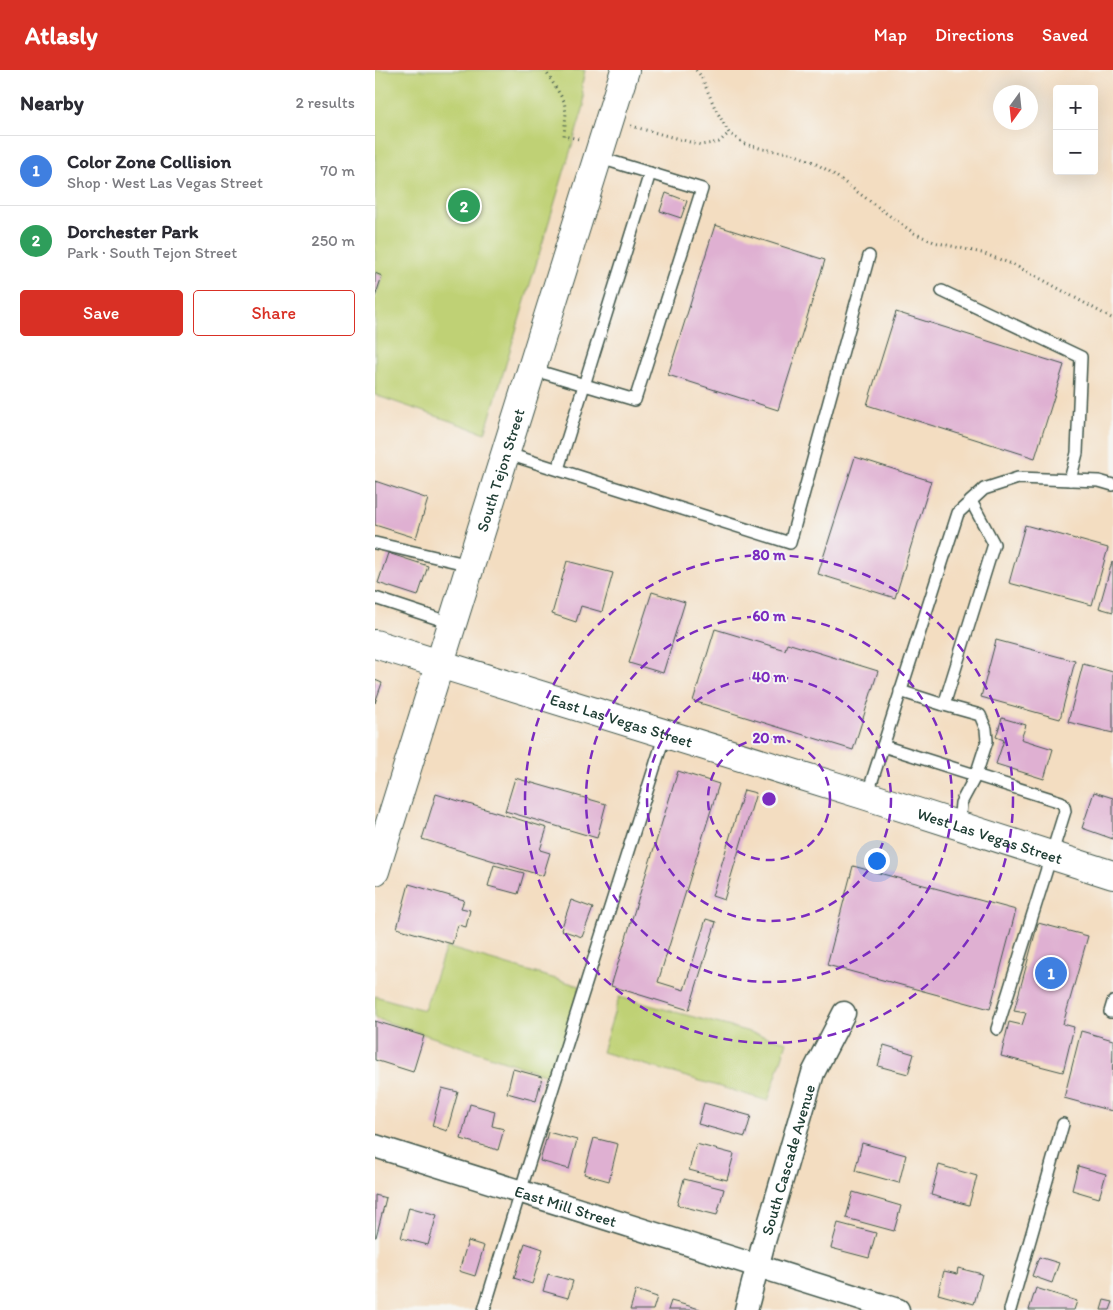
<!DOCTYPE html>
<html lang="en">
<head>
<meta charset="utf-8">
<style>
  body { margin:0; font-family:Itim,sans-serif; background:#f7f7f7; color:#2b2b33 }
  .controls { position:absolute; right:15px; top:15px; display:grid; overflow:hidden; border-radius:5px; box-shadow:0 5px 20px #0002 }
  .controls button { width:45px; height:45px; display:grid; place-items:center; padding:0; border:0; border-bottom:1px solid #e1e1e2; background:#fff; color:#2b2b33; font:25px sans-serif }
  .compass { position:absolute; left:618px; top:15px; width:45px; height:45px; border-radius:50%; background:#fff; box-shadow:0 5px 20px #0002; rotate:195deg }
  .you { position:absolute; left:501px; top:790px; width:18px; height:18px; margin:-12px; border:4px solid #fff; border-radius:50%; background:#1a73e8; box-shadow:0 0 0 8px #1a73e833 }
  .badge { display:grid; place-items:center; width:32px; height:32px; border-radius:50%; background:#d93025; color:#fff; font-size:16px; font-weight:700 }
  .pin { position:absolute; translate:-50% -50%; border:2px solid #fff; box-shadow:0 1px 5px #0006 }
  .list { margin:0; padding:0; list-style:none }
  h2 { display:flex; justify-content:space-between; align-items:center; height:65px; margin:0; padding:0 20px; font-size:21px }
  h2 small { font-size:16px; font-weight:400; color:#7c7c81 }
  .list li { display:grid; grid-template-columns:32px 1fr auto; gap:15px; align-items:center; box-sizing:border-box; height:70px; padding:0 20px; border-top:1px solid #e1e1e2 }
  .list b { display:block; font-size:19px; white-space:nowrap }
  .list p { margin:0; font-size:16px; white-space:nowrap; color:#7c7c81 }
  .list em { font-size:16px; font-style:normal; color:#7c7c81 }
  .actions { display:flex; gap:10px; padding:15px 20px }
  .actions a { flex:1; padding:11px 0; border:1px solid #d93025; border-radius:5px; text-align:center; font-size:18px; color:#d93025 }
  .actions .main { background:#d93025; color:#fff }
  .map { position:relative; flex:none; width:738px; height:1240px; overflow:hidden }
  header { display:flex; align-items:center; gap:30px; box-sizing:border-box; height:70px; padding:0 25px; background:#d93025; color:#fff }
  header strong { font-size:24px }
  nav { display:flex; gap:28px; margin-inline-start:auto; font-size:18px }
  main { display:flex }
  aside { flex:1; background:#fff }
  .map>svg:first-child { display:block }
  .green { fill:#bfd174; stroke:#6f8754 }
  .building { fill:#dfb0d2 }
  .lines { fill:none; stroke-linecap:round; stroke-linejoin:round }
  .lane-casing { stroke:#3f5549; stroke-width:14 }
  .street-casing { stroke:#3f5549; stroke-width:25 }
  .secondary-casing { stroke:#3f5549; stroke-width:30 }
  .path { stroke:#3f5549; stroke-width:3; stroke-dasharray:1 4; stroke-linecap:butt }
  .lane { stroke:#fff; stroke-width:11 }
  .street { stroke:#fff; stroke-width:22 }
  .secondary { stroke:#fff; stroke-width:28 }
  .ring { fill:none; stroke:#7b2cbf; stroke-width:2.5; stroke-dasharray:9 6 }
  .labels { text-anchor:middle; stroke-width:4; stroke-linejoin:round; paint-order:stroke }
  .street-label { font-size:16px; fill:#1f3d34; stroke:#f6f6f2 }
  .centre { fill:#7b2cbf; stroke:#f6f6f2; stroke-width:2.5 }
  .ring-label { font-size:15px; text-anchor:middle; font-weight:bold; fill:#7b2cbf; stroke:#f6f6f2; stroke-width:4; stroke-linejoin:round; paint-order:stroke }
</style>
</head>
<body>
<header>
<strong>Atlasly</strong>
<nav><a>Map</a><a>Directions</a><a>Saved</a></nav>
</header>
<main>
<aside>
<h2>Nearby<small>2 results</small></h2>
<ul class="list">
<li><span class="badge" style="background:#3f7fe0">1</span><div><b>Color Zone Collision</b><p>Shop · West Las Vegas Street</p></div><em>70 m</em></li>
<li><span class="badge" style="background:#2e9e5b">2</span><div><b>Dorchester Park</b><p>Park · South Tejon Street</p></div><em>250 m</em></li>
</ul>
<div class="actions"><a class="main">Save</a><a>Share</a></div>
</aside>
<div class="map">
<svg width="738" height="1240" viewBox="0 0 738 1240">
  <rect width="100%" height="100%" fill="#f6f6f2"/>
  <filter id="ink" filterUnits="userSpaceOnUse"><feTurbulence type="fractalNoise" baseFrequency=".02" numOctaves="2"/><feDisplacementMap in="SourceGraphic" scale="10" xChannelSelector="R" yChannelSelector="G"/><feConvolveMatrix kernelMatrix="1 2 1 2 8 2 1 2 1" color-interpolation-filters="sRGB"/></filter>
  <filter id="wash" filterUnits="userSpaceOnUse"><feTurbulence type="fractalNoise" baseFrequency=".0096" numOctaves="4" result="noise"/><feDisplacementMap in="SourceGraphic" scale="20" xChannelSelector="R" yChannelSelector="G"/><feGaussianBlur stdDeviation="1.12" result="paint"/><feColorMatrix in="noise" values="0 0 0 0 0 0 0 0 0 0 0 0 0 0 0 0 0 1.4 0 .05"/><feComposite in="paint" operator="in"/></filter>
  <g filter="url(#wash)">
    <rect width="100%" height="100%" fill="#f3ddc1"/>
    <g class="green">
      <polygon points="0,0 210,0 207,14 209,36 110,363 0,325 0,229 7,206 0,203"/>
      <polygon points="71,877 205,916 178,1007 0,948 0,926 49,940"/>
      <polygon points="244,927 412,972 393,1031 227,982"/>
    </g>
    <g id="blocks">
      <g class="building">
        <polygon points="291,123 312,131 306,148 285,141"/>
        <polygon points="340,155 450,190 403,340 293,305"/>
        <polygon points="0,203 7,206 0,227"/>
        <polygon points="521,242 689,295 660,388 492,335"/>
        <polygon points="480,387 556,411 520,528 443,504"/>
        <polygon points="0,411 53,429 41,468 0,455"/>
        <polygon points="650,455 733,478 717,535 634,513"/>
        <polygon points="13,483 53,496 43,526 3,513"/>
        <polygon points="192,491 238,503 227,542 206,536 201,552 177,544"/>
        <polygon points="737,492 738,492 738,542 724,538"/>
        <polygon points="277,522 310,532 288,603 254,593"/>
        <polygon points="340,559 410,580 412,573 503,601 478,680 318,631"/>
        <polygon points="621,570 700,591 685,649 606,627"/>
        <polygon points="708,594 738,602 738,663 693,652"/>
        <polygon points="0,610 7,613 0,633"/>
        <polygon points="627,648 651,655 646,669 678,679 669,709 621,694 629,670 621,667"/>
        <polygon points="303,701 344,714 283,912 309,920 331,849 341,852 314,940 236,916"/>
        <polygon points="140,708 231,734 222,768 130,741"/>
        <polygon points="369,720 381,723 349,830 337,826"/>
        <polygon points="719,722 738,728 738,769 707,758"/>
        <polygon points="61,724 172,758 165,780 175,783 168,806 47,769"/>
        <polygon points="119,795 149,803 143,824 113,816"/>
        <polygon points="478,796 641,840 615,939 452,895"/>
        <polygon points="34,814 89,830 86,838 95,840 91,857 83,855 77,874 22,858"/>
        <polygon points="196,830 218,838 207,867 186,860"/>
        <polygon points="663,853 713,866 688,954 699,957 688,1002 626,986 634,952 647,955 651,943 639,941"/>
        <polygon points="0,951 49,966 38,1002 0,990"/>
        <polygon points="706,961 738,970 737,1041 689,1028"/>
        <polygon points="509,975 539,984 533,1004 503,996"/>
        <polygon points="138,999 167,1007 161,1031 132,1023"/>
        <polygon points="67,1018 83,1022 72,1061 57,1056"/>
        <polygon points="329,1033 376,1046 370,1067 323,1054"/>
        <polygon points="95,1034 120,1041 117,1056 129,1059 123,1080 86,1069"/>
        <polygon points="173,1062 202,1070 194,1099 165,1091"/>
        <polygon points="219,1068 243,1074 234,1111 209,1104"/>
        <polygon points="487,1073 531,1085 524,1113 480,1101"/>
        <polygon points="321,1074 359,1084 352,1110 314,1100"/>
        <polygon points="564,1095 602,1106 594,1135 556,1125"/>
        <polygon points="703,1096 731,1104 724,1128 697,1120"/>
        <polygon points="309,1109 349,1119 342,1145 302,1135"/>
        <polygon points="478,1122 526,1136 519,1161 471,1148"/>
        <polygon points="0,1125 11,1128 1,1167 0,1167"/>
        <polygon points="34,1137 62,1145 53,1175 26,1168"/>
        <polygon points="463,1153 501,1163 494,1188 456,1178"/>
        <polygon points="93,1171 109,1176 100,1206 84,1201"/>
        <polygon points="150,1173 168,1179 157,1214 139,1208"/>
        <polygon points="664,1187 684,1193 677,1213 657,1206"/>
        <polygon points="583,1198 607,1204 599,1234 563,1224 569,1201 582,1204"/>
        <polygon points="173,1204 198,1211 193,1228 168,1221"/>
        <polygon points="661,1218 702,1231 699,1240 654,1240"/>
        <polygon points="261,1220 282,1227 278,1240 255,1240"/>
        <polygon points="729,1230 738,1232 735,1240 726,1240"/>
        <polygon points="296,1231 325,1239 325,1240 293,1240"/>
      </g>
    </g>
  </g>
  <g filter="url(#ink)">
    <use href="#blocks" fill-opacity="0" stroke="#3f5549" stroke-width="1"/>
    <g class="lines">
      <defs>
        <g id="lane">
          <polyline points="567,221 706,287 702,383 695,410"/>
          <polyline points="156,299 260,330 327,119 222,87"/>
          <polyline points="130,383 415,473 494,186"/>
          <polyline points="183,399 275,103"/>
          <polyline points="0,473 95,495"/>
          <polyline points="0,528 76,553"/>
          <polyline points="525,621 569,635 605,645 611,659 612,671 601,705 586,733 584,755"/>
          <polyline points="569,635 619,474 596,431"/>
          <polyline points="508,676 686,732 689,736 690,741 622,959"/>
          <polyline points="492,726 583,443 609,419 643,408 724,411 738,415"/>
          <polyline points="738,932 735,942 738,942"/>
          <polyline points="109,1240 145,1122 290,664"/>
          <polyline points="635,1240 688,1054"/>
        </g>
        <g id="street">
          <path id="s1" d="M0 1076 523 1240"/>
          <path id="s2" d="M371 1240 388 1175 438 1003 469 943"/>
        </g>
        <g id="secondary">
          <path id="s3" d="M0 574 492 726 738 805"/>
          <path id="s4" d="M0 801 250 0"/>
        </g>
      </defs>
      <use href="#lane" class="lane-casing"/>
      <use href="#street" class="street-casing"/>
      <use href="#secondary" class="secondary-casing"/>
      <g class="path">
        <polyline points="170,0 189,31 191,43 189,66 204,69"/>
        <polyline points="321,0 326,6 340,38 354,63 370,74 388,79 415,83 434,90 454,101 519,149 539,163 559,172 607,183 637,194 670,211 738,249"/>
        <polyline points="256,56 326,75 344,72 354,63"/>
      </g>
      <use href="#lane" class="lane"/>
      <use href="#street" class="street"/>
      <use href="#secondary" class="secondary"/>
    </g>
  </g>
  <g class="ring">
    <circle cx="394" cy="729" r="61"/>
    <circle cx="394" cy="729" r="122"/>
    <circle cx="394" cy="729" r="183"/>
    <circle cx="394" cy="729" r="244"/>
  </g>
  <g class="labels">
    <g class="street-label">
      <text dy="6" stroke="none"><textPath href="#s4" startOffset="420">South Tejon Street</textPath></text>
      <text dy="6" stroke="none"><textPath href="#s3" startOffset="258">East Las Vegas Street</textPath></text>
      <text dy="6" stroke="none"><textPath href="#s3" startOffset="644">West Las Vegas Street</textPath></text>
      <text dy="6" stroke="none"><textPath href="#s2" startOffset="156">South Cascade Avenue</textPath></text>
      <text dy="6" stroke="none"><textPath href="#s1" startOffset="200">East Mill Street</textPath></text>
    </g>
  </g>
  <circle cx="394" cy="729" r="8" class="centre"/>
  <g class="ring-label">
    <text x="394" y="490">80 m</text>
    <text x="394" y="551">60 m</text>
    <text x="394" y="612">40 m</text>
    <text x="394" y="673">20 m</text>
  </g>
</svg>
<div class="controls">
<button>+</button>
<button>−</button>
</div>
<svg class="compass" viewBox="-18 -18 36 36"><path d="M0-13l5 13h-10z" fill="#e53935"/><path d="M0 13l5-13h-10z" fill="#7c7c81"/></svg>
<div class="you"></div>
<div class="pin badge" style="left:676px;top:903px;background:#3f7fe0">1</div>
<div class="pin badge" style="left:89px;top:136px;background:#2e9e5b">2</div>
</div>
</main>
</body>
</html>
